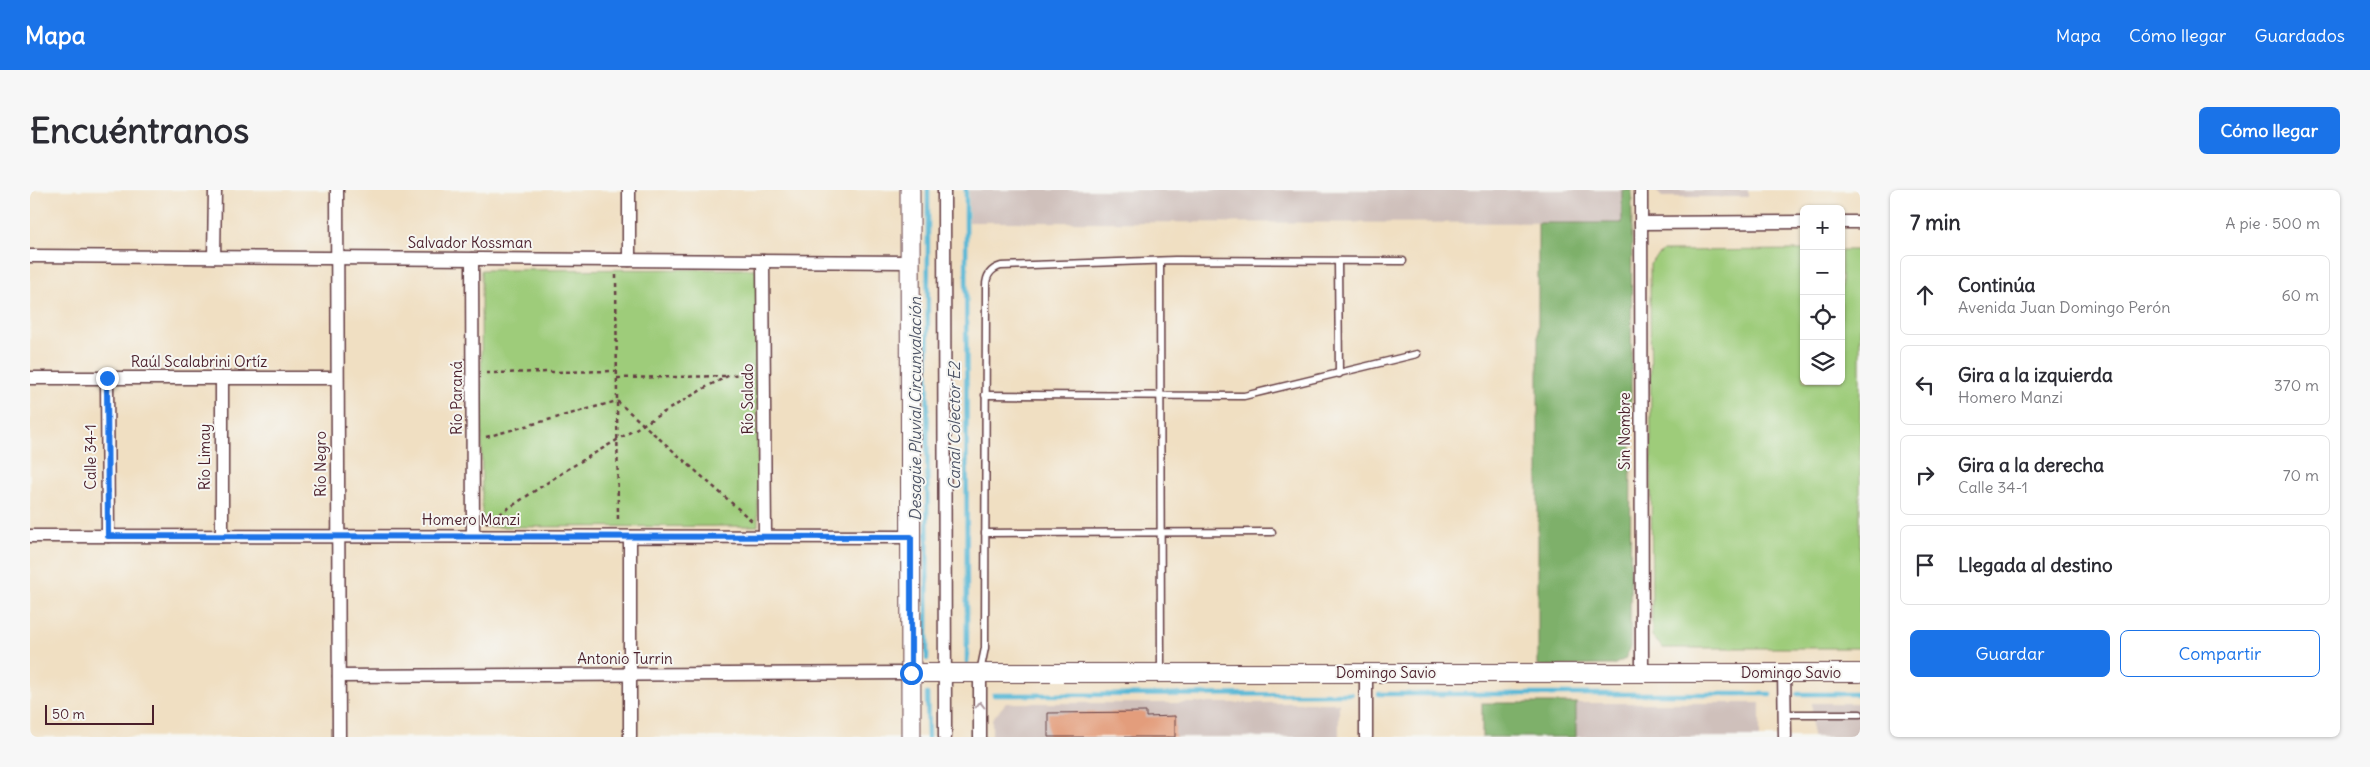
<!DOCTYPE html>
<html lang="es">
<head>
<meta charset="utf-8">
<style>
  body { margin:0; font-family:Delius,sans-serif; background:#f7f7f7; color:#2b2b33 }
  .controls { position:absolute; right:15px; top:15px; display:grid; overflow:hidden; border-radius:8px; box-shadow:0 1px 4px #0004 }
  .controls button { width:45px; height:45px; display:grid; place-items:center; padding:0; border:0; border-bottom:1px solid #e1e1e2; background:#fff; color:#2b2b33; font:25px sans-serif }
  .scale { position:absolute; left:15px; bottom:12px; width:109px; box-sizing:border-box; padding-left:5px; border:2px solid #4a1f2b; border-top:0; font-size:14px; line-height:18px; white-space:nowrap; color:#4a1f2b; -webkit-text-stroke:4px #f6f6f2; paint-order:stroke }
  .stop { position:absolute; width:15px; height:15px; margin:-11px; border:4px solid #1a73e8; border-radius:50%; background:#fff }
  .stop.end { background:#1a73e8; border-color:#fff; box-shadow:0 1px 5px #0008 }
  .list { margin:0; padding:0; list-style:none }
  h2 { display:flex; justify-content:space-between; align-items:center; height:65px; margin:0; padding:0 20px; font-size:21px }
  h2 small { font-size:16px; font-weight:400; color:#7c7c81 }
  .list li { display:grid; grid-template-columns:32px 1fr auto; gap:15px; align-items:center; box-sizing:border-box; height:80px; margin:0 10px 10px; padding:0 10px; border:1px solid #e1e1e2; border-radius:8px }
  .list b { display:block; font-size:19px; white-space:nowrap }
  .list p { margin:0; font-size:16px; white-space:nowrap; color:#7c7c81 }
  .list em { font-size:16px; font-style:normal; color:#7c7c81 }
  .actions { display:flex; gap:10px; padding:15px 20px }
  .actions a { flex:1; padding:11px 0; border:1px solid #1a73e8; border-radius:8px; text-align:center; font-size:18px; color:#1a73e8 }
  .actions .main { background:#1a73e8; color:#fff }
  .icon { flex:none; width:28px; height:28px; fill:none; stroke:currentColor; stroke-width:2; stroke-linecap:round; stroke-linejoin:round }
  .map { position:relative; flex:none; width:1830px; height:547px; overflow:hidden; border-radius:8px }
  header { display:flex; align-items:center; gap:30px; box-sizing:border-box; height:70px; padding:0 25px; background:#1a73e8; color:#fff }
  header strong { font-size:24px }
  nav { display:flex; gap:28px; margin-inline-start:auto; font-size:18px }
  .intro { display:flex; align-items:center; justify-content:space-between; box-sizing:border-box; height:120px; padding:0 30px }
  h1 { margin:0; font-size:35px }
  .button { padding:12px 22px; border-radius:8px; background:#1a73e8; color:#fff; font-size:18px; font-weight:700 }
  main { display:flex; gap:30px; padding:0 30px }
  aside { flex:1; background:#fff; border-radius:8px; box-shadow:0 1px 4px #0004 }
  .map>svg:first-child { display:block }
  .industrial { fill:#cfc0bb }
  .green { fill:#9ecc7a; stroke:#747652 }
  .forest { fill:#7eb06a; stroke:#64684a }
  .lines { fill:none; stroke-linecap:round; stroke-linejoin:round }
  .stream { stroke:#58b8d6; stroke-width:4.5 }
  .building { fill:#e39d7b }
  .lane-casing { stroke:#633c42; stroke-width:9 }
  .street-casing { stroke:#633c42; stroke-width:15 }
  .secondary-casing { stroke:#633c42; stroke-width:20 }
  .primary-casing { stroke:#633c42; stroke-width:21 }
  .path { stroke:#633c42; stroke-width:2.5; stroke-dasharray:4 4; stroke-linecap:butt }
  .lane { stroke:#fff; stroke-width:6 }
  .street { stroke:#fff; stroke-width:12 }
  .secondary { stroke:#fff; stroke-width:18 }
  .primary { stroke:#fff; stroke-width:19 }
  .oneway { stroke:#ae9aa0 }
  .route { stroke:#1a73e8; stroke-width:6 }
  .labels { text-anchor:middle; stroke-width:4; stroke-linejoin:round; paint-order:stroke }
  .street-label { font-size:15px; fill:#4a1f2b; stroke:#f6f6f2 }
  .water-label { font-size:16px; font-style:italic; fill:#4f5567; stroke:#f6f6f2 }
</style>
</head>
<body>
<header>
<strong>Mapa</strong>
<nav><a>Mapa</a><a>Cómo llegar</a><a>Guardados</a></nav>
</header>
<div class="intro"><h1>Encuéntranos</h1><a class="button">Cómo llegar</a></div>
<main>
<div class="map">
<svg width="1830" height="547" viewBox="0 0 1830 547">
  <rect width="100%" height="100%" fill="#f6f6f2"/>
  <filter id="ink" filterUnits="userSpaceOnUse"><feTurbulence type="fractalNoise" baseFrequency=".02" numOctaves="2"/><feDisplacementMap in="SourceGraphic" scale="10" xChannelSelector="R" yChannelSelector="G"/><feConvolveMatrix kernelMatrix="1 2 1 2 8 2 1 2 1" color-interpolation-filters="sRGB"/></filter>
  <filter id="wash" filterUnits="userSpaceOnUse"><feTurbulence type="fractalNoise" baseFrequency=".0096" numOctaves="4" result="noise"/><feDisplacementMap in="SourceGraphic" scale="20" xChannelSelector="R" yChannelSelector="G"/><feGaussianBlur stdDeviation="1.12" result="paint"/><feColorMatrix in="noise" values="0 0 0 0 0 0 0 0 0 0 0 0 0 0 0 0 0 1.4 0 .05"/><feComposite in="paint" operator="in"/></filter>
  <g filter="url(#wash)">
    <rect width="100%" height="100%" fill="#f0dfc2"/>
    <g class="industrial">
      <polygon points="939,0 1592,0 1592,33 939,32"/>
      <polygon points="1625,0 1718,0 1718,7 1632,7"/>
      <polygon points="976,513 1309,513 1309,547 962,547 962,529"/>
      <rect x="1546" y="513" width="184" height="34"/>
      <rect x="1782" y="513" width="48" height="34"/>
    </g>
    <g class="green">
      <polygon points="1774,60 1774,191 1811,191 1811,60 1830,60 1830,458 1633,458 1622,446 1620,74 1633,61"/>
      <polygon points="727,79 728,336 452,337 451,80"/>
    </g>
    <g class="forest">
      <polygon points="1592,0 1602,0 1600,457 1595,469 1583,475 1508,476 1508,33 1592,33"/>
      <rect x="1452" y="513" width="94" height="34"/>
    </g>
    <g class="lines">
      <g class="stream">
        <polyline points="936,0 937,472"/>
        <polyline points="897,469 898,0"/>
        <polyline points="897,504 898,547"/>
        <polyline points="1349,504 1740,504"/>
        <polyline points="1768,504 1830,504"/>
        <polyline points="964,505 1321,504"/>
      </g>
    </g>
    <g id="blocks">
      <polygon class="building" points="1116,522 1116,527 1145,526 1145,547 1018,547 1018,523"/>
    </g>
  </g>
  <g filter="url(#ink)">
    <use href="#blocks" fill-opacity="0" stroke="#633c42" stroke-width="1"/>
    <g class="lines">
      <defs>
        <g id="lane">
          <polyline points="1130,71 1131,482"/>
          <polyline points="1308,71 1309,184"/>
          <polyline points="955,205 1214,206 1387,164"/>
          <polyline points="955,343 1242,342"/>
          <path d="M950 482 955 458 956 96C956 85 961 79 971 76L1145 70 1373 71"/>
          <polyline points="1755,524 1830,524"/>
        </g>
        <g id="street">
          <polyline points="307,0 309,547"/>
          <polyline points="599,0 599,70"/>
          <polyline points="914,0 915,547"/>
          <polyline points="1611,0 1612,483"/>
          <polyline points="1811,32 1830,32"/>
          <polyline points="1611,33 1774,32"/>
          <polyline points="0,66 880,72"/>
          <polyline points="184,67 185,0"/>
          <polyline points="442,69 443,347"/>
          <polyline points="733,71 735,347"/>
          <polyline points="0,188 307,188"/>
          <polyline points="77,188 78,346"/>
          <polyline points="0,346 881,347"/>
          <polyline points="192,346 192,188"/>
          <polyline points="950,483 950,547"/>
          <polyline points="1754,483 1755,547"/>
          <polyline points="309,486 881,483"/>
          <polyline points="600,547 600,347"/>
          <polyline points="1336,547 1336,483"/>
        </g>
        <polyline id="secondary" points="881,483 1830,483"/>
        <polyline id="primary" points="880,0 881,547"/>
      </defs>
      <use href="#lane" class="lane-casing"/>
      <use href="#street" class="street-casing"/>
      <use href="#secondary" class="secondary-casing"/>
      <use href="#primary" class="primary-casing"/>
      <g class="path">
        <polyline points="586,85 588,332"/>
        <polyline points="456,183 587,181"/>
        <polyline points="587,188 697,186"/>
        <polyline points="456,247 587,211 722,331"/>
        <polyline points="456,333 538,279 678,196 698,186 721,182"/>
      </g>
      <use href="#lane" class="lane"/>
      <use href="#street" class="street"/>
      <use href="#secondary" class="secondary"/>
      <use href="#primary" class="primary"/>
    </g>
    <defs><path id="oneway-chevron" d="M-2-3.5L2.5 0L-2 3.5" fill="none" stroke-width="1.6" stroke-linecap="round" stroke-linejoin="round" transform="scale(1.25)"/></defs>
    <use class="oneway" href="#oneway-chevron" transform="translate(950 515) rotate(-90)"/>
  </g>
  <g class="lines" filter="url(#ink)">
    <polyline class="route" points="77,188 78,346 881,347 881,483"/>
  </g>
  <g class="labels">
    <g class="street-label">
      <text x="440" y="58">Salvador Kossman</text>
      <text x="169" y="177">Raúl Scalabrini Ortíz</text>
      <text transform="translate(427 208) rotate(-90)" y="5">Río Paraná</text>
      <text transform="translate(718 209) rotate(-90)" y="5">Río Salado</text>
      <text transform="translate(1595 241) rotate(-90)" y="5">Sin Nombre</text>
      <text transform="translate(61 267) rotate(-90)" y="5">Calle 34-1</text>
      <text transform="translate(175 267) rotate(-90)" y="5">Río Limay</text>
      <text transform="translate(291 274) rotate(-90)" y="5">Río Negro</text>
      <text x="441" y="335">Homero Manzi</text>
      <text x="595" y="474">Antonio Turrin</text>
      <text x="1356" y="488">Domingo Savio</text>
      <text x="1761" y="488">Domingo Savio</text>
    </g>
    <g class="water-label">
      <text transform="translate(885 219) rotate(-90)" y="6">Desagüe Pluvial Circunvalación</text>
      <text transform="translate(924 236) rotate(-90)" y="6">Canal Colector E2</text>
    </g>
  </g>
</svg>
<div class="controls">
<button>+</button>
<button>−</button>
<button><svg class="icon" aria-label="locate" viewBox="0 0 24 24"><circle cx="12" cy="12" r="6"/><path d="M12 2v4M12 18v4M2 12h4M18 12h4"/></svg></button>
<button><svg class="icon" aria-label="layers" viewBox="0 0 24 24"><path d="M12 4l9 5-9 5-9-5zM3 14l9 5 9-5"/></svg></button>
</div>
<div class="scale">50 m</div>
<div class="stop" style="left:881px;top:483px"></div>
<div class="stop end" style="left:77px;top:188px"></div>
</div>
<aside>
<h2>7 min<small>A pie · 500 m</small></h2>
<ul class="list">
<li><svg class="icon" aria-label="ahead" viewBox="0 0 24 24"><path d="M12 20V5M6 11l6-6 6 6"/></svg><div><b>Continúa</b><p>Avenida Juan Domingo Perón</p></div><em>60 m</em></li>
<li><svg class="icon" aria-label="left" viewBox="0 0 24 24"><path d="M17 20v-9H6M10 6l-5 5 5 5"/></svg><div><b>Gira a la izquierda</b><p>Homero Manzi</p></div><em>370 m</em></li>
<li><svg class="icon" aria-label="right" viewBox="0 0 24 24"><path d="M7 20v-9h11M14 6l5 5-5 5"/></svg><div><b>Gira a la derecha</b><p>Calle 34-1</p></div><em>70 m</em></li>
<li><svg class="icon" aria-label="arrive" viewBox="0 0 24 24"><path d="M6 21V4h12l-3 4 3 4H6"/></svg><div><b>Llegada al destino</b></div></li>
</ul>
<div class="actions"><a class="main">Guardar</a><a>Compartir</a></div>
</aside>
</main>
</body>
</html>
